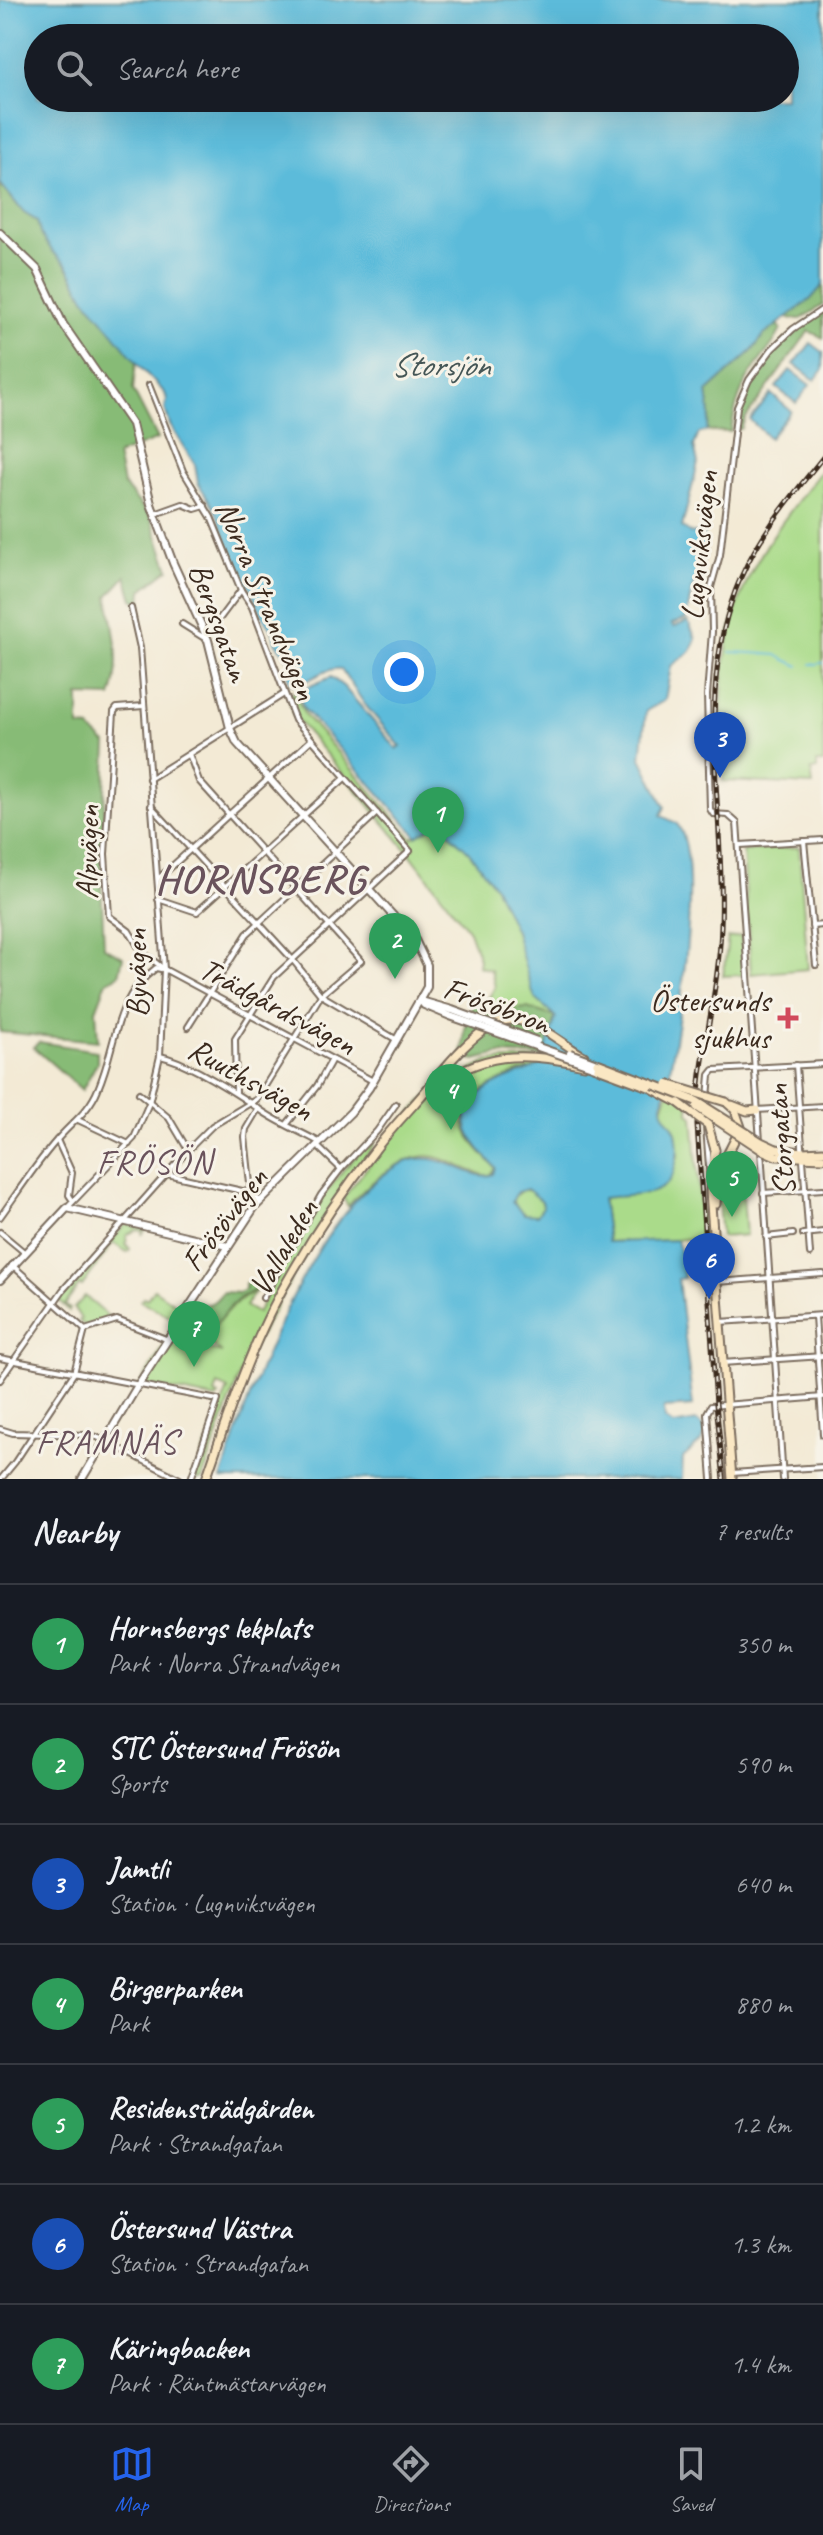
<!DOCTYPE html>
<html lang="en">
<head>
<meta charset="utf-8">
<style>
  body { margin:0; font-family:Caveat,sans-serif; background:#242831; color:#f1f3f6 }
  .you { position:absolute; left:404px; top:672px; width:28px; height:28px; margin:-20px; border:6px solid #fff; border-radius:50%; background:#1a73e8; box-shadow:0 0 0 12px #1a73e833 }
  .badge { display:grid; place-items:center; width:52px; height:52px; border-radius:50%; background:#2563eb; color:#fff; font-size:26px; font-weight:700 }
  .pin { position:absolute; translate:-50% -66px; filter:drop-shadow(0 2px 4px #0008) }
  .pin::after { content:''; position:absolute; top:42px; width:28px; height:24px; background:inherit; clip-path:polygon(0 0,100% 0,50% 100%) }
  .list { margin:0; padding:0; list-style:none }
  h2 { display:flex; justify-content:space-between; align-items:center; height:104px; margin:0; padding:0 32px; font-size:34px }
  h2 small { font-size:26px; font-weight:400; color:#9ea1a6 }
  .list li { display:grid; grid-template-columns:52px 1fr auto; gap:24px; align-items:center; box-sizing:border-box; height:120px; padding:0 32px; border-top:2px solid #363941 }
  .list b { display:block; font-size:30px; white-space:nowrap }
  .list p { margin:0; font-size:26px; white-space:nowrap; color:#9ea1a6 }
  .list em { font-size:26px; font-style:normal; color:#9ea1a6 }
  .icon { flex:none; width:44px; height:44px; fill:none; stroke:currentColor; stroke-width:2; stroke-linecap:round; stroke-linejoin:round }
  .map { position:relative; flex:none; width:823px; height:1479px; overflow:hidden }
  .search { position:absolute; background:#171b24; box-shadow:0 8px 32px #0002; left:24px; right:24px; top:24px; height:88px; display:flex; align-items:center; gap:20px; box-sizing:border-box; padding:0 28px; border-radius:44px; color:#9ea1a6; font-size:30px }
  .sheet { height:944px; background:#171b24 }
  nav { display:flex; justify-content:space-around; align-items:center; box-sizing:border-box; height:112px; border-top:2px solid #363941; background:#171b24; font-size:22px; color:#9ea1a6 }
  nav a { display:grid; justify-items:center; gap:4px }
  nav .on { color:#2563eb }
  .map>svg:first-child { display:block }
  .green { fill:#aadb8a; stroke:#728254; stroke-width:2 }
  .forest { fill:#87bb76; stroke:#61724a; stroke-width:2 }
  .water { fill:#5cbbda; stroke:#4c727c; stroke-width:2; fill-rule:evenodd }
  .lines { fill:none; stroke-linecap:round; stroke-linejoin:round }
  .stream { stroke:#5cbbda; stroke-width:2 }
  .minor-casing { stroke:#7b6d5e; stroke-width:8 }
  .tertiary-casing { stroke:#7b6d5e; stroke-width:10 }
  .secondary-casing { stroke:#7b6d5e; stroke-width:11 }
  .minor { stroke:#fff; stroke-width:4 }
  .tertiary { stroke:#fff; stroke-width:6 }
  .secondary { stroke:#fae7c3; stroke-width:7 }
  .rail-casing { stroke:#3b2a1e; stroke-width:5 }
  .rail { stroke:#f7f3e8; stroke-width:2; stroke-dasharray:6; stroke-linecap:butt }
  .tertiary-bridge-casing { stroke:#7b6d5e; stroke-width:10; stroke-linecap:butt }
  .secondary-bridge-casing { stroke:#7b6d5e; stroke-width:11; stroke-linecap:butt }
  .tertiary-bridge { stroke:#fff; stroke-width:6 }
  .secondary-bridge { stroke:#fae7c3; stroke-width:7 }
  .poi-dot { fill:#d1495b; stroke:#f7f3e8; stroke-width:3 }
  .labels { text-anchor:middle; stroke-width:6; stroke-linejoin:round; paint-order:stroke }
  .street-label { font-size:32px; fill:#3b2a1e; stroke:#f7f3e8 }
  .poi-label { font-size:32px; fill:#3b2a1e; stroke:#f7f3e8; text-anchor:end }
  .water-label { font-size:34px; font-style:italic; fill:#455656; stroke:#f7f3e8 }
  .neighbourhood-label { font-size:34px; letter-spacing:2px; fill:#6a535c; stroke:#f7f3e8 }
  .district-label { font-size:40px; font-weight:bold; letter-spacing:2px; fill:#6a535c; stroke:#f7f3e8 }
</style>
</head>
<body>
<div class="map">
<svg width="823" height="1479" viewBox="0 0 823 1479">
  <rect width="100%" height="100%" fill="#f7f3e8"/>
  <filter id="ink" filterUnits="userSpaceOnUse"><feTurbulence type="fractalNoise" baseFrequency=".0125" numOctaves="2"/><feDisplacementMap in="SourceGraphic" scale="16" xChannelSelector="R" yChannelSelector="G"/><feConvolveMatrix kernelMatrix="1 2 1 2 8 2 1 2 1" color-interpolation-filters="sRGB"/></filter>
  <filter id="wash" filterUnits="userSpaceOnUse"><feTurbulence type="fractalNoise" baseFrequency=".006" numOctaves="4" result="noise"/><feDisplacementMap in="SourceGraphic" scale="32" xChannelSelector="R" yChannelSelector="G"/><feGaussianBlur stdDeviation="1.8" result="paint"/><feColorMatrix in="noise" values="0 0 0 0 0 0 0 0 0 0 0 0 0 0 0 0 0 1.4 0 .05"/><feComposite in="paint" operator="in"/></filter>
  <g filter="url(#wash)">
    <rect width="100%" height="100%" fill="#f3ead5"/>
    <g class="green">
      <path d="M823 468V763H817V769L811 770 813 785 723 781C720 711 718 639 750 575 769 536 797 503 823 468Z"/>
      <path d="M294 692 305 715 412 838 439 823C480 848 506 902 520 946 526 965 529 989 542 1004 546 1009 552 1012 556 1017L527 1008 487 1012 488 999 495 987 491 970 478 966 479 959 469 931 407 850 293 715 288 695Z"/>
      <polygon points="799,847 808,969 751,974 743,851"/>
      <polygon points="741,936 743,975 723,976 728,938"/>
      <path d="M541 1059 539 1066C518 1072 463 1091 464 1119 464 1138 483 1154 495 1167L490 1176C471 1174 454 1161 435 1157 405 1151 367 1184 348 1206L343 1198 405 1120 426 1097 446 1081 490 1061Z"/>
      <polygon points="670,1087 690,1092 689,1113 693,1116 703,1238 624,1243 623,1241 608,1242 602,1197 636,1195 678,1158 676,1132 662,1112"/>
      <path d="M371 1140 375 1144 341 1190 244 1363 202 1479H193L228 1389 218 1385 215 1394 219 1396 216 1399 140 1384 168 1340 222 1353 205 1339C220 1319 232 1301 256 1291L245 1306 257 1313 322 1198 344 1169Z"/>
      <path d="M522 1190C533 1189 543 1197 543 1209L537 1215H527L515 1208 512 1198Z"/>
      <polygon points="743,1197 746,1235 721,1237 718,1199"/>
      <polygon points="126,1224 146,1229 142,1235 143,1231 136,1230 127,1235 126,1244 130,1249 127,1252 113,1243 82,1286 79,1285 65,1305 70,1309 69,1311 58,1301"/>
      <polygon points="154,1289 180,1307 174,1319 141,1301 144,1297 147,1299"/>
      <polygon points="85,1296 111,1319 85,1326 79,1321 81,1319 74,1308"/>
    </g>
    <g class="forest">
      <path d="M0 184 24 213 37 221 47 243 62 258 85 298 136 361 133 390 158 439 117 455 123 484 150 516 169 569 142 590 141 604 133 599 126 576 108 596C114 631 123 664 111 697L79 696V727L89 728 107 745 101 879 104 947 123 957 119 975 107 981 96 1010 98 1041 0 1032Z"/>
      <polygon points="823,285 823,305 801,319 784,318 811,299"/>
      <path d="M823 311V338L809 331 745 419 741 429H735C745 376 778 339 823 311Z"/>
      <path d="M778 323 781 329C775 344 765 353 756 366 741 386 734 407 731 432L707 431 710 415 707 392 752 351 764 335Z"/>
      <polygon points="488,999 488,1012 527,1008 556,1017 553,1023 555,1057 500,1054 475,1060 462,1057 465,1029 474,1000"/>
      <polygon points="39,1042 97,1051 97,1063 82,1090 33,1047"/>
      <path d="M245 1283 257 1284 261 1287 241 1297 229 1308 205 1339 208 1342 202 1347V1354L196 1356 193 1354 194 1347 180 1346 177 1334 185 1323 201 1314V1304C211 1307 217 1299 223 1292L239 1293 245 1289Z"/>
    </g>
    <g class="water">
      <path d="M0 0H823V285L811 299 764 335 752 351 707 392 710 415 707 431 699 433 694 446 698 463 682 527 691 533 703 534 706 553 692 589 686 619 672 624 674 627 688 621 696 639 691 651 671 666 665 700 646 711 641 758 665 807 661 815C665 818 674 822 676 823 707 854 675 1062 662 1105 662 1118 673 1122 676 1133 679 1146 678 1158 674 1171 665 1201 627 1194 602 1198L608 1242 677 1240 683 1263 684 1278 678 1279 693 1406 664 1408 665 1419 673 1425 697 1421 706 1429 702 1441 683 1458 682 1479H221C251 1387 312 1212 399 1165 438 1143 470 1184 493 1174L495 1167C462 1132 448 1106 501 1081 514 1075 530 1072 541 1064L556 1017 536 999 532 991 515 931 495 887 469 852 439 823 417 836 304 709 298 691 331 677 344 687 397 749 401 747 365 705 341 669C325 667 311 682 294 685L289 680 287 671 291 663 275 641 273 632 260 612 251 589 238 569 215 510 198 483 195 465 170 425 165 409 167 400 165 393 141 368 85 298 67 265 53 252 40 233 37 221 24 213 0 183ZM38 38H785V98H38ZM527 1189 542 1201 543 1207 537 1215 524 1214 512 1202 517 1192Z"/>
      <polygon points="811,343 823,352 823,369 815,380 794,364"/>
      <polygon points="790,370 810,385 796,403 776,387"/>
      <polygon points="771,394 791,411 769,438 750,420"/>
    </g>
    <g class="lines">
      <g class="stream">
        <polyline points="730,652 751,653"/>
        <polyline points="752,653 777,655 785,660"/>
        <polyline points="786,660 799,666"/>
        <polyline points="820,663 823,663"/>
        <polyline points="811,664 818,664"/>
      </g>
    </g>
  </g>
  <g filter="url(#ink)">
    <g class="lines">
      <defs>
        <g id="minor">
          <polyline points="149,385 183,471 211,517 241,590 252,607 295,720 410,851 274,977 235,1039 236,1093"/>
          <polyline points="155,514 183,504 195,509 205,506"/>
          <polyline points="182,624 206,639"/>
          <polyline points="211,630 241,590"/>
          <polyline points="144,706 117,708 114,712 105,854 109,916 129,931 141,951 164,969 373,1081"/>
          <polyline points="149,779 284,694"/>
          <polyline points="151,806 292,959 321,995 397,1040"/>
          <polyline points="804,841 816,965"/>
          <polyline points="740,845 823,840"/>
          <polyline points="158,879 311,740"/>
          <polyline points="158,899 197,912 345,778"/>
          <polyline points="812,926 823,925"/>
          <polyline points="188,1027 247,934 377,813"/>
          <path d="M160 1056C189 1062 234 1092 259 1109 277 1122 299 1131 319 1142"/>
          <polyline points="796,1065 810,1254"/>
          <polyline points="139,1093 169,1118 188,1150"/>
          <polyline points="258,1109 246,1129 245,1137 251,1193 260,1201"/>
          <polyline points="707,1109 710,1075 714,1070 823,1064"/>
          <polyline points="757,1110 823,1106"/>
          <polyline points="78,1120 129,1144"/>
          <polyline points="287,1124 317,1086 331,1061"/>
          <polyline points="706,1126 710,1180"/>
          <polyline points="57,1140 72,1173 69,1195 73,1201"/>
          <polyline points="760,1141 737,823 728,815 713,814 710,809 707,695 712,632 711,587 720,555 737,407 749,380 772,349 793,329 823,309"/>
          <polyline points="317,1146 341,1169"/>
          <polyline points="761,1150 783,1479"/>
          <polyline points="167,1174 251,1193"/>
          <polyline points="763,1193 823,1189"/>
          <polyline points="67,1208 134,1138 149,1103 160,1056 164,969 140,648 131,608"/>
          <path d="M0 1217C18 1192 35 1165 56 1141 71 1123 89 1112 98 1089 118 1043 112 1001 156 968L161 969"/>
          <polyline points="0,1232 24,1252"/>
          <polyline points="803,1234 823,1232"/>
          <polyline points="766,1237 793,1234"/>
          <polyline points="12,1265 85,1330 117,1320 166,1339"/>
          <polyline points="717,1282 823,1274"/>
          <polyline points="263,1298 321,1195 341,1169 377,1131 396,1104"/>
          <polyline points="815,1316 823,1435"/>
          <polyline points="720,1322 823,1315"/>
          <polyline points="0,1358 218,1400 191,1479"/>
          <polyline points="722,1363 823,1356"/>
          <polyline points="0,1380 63,1290 188,1150 212,1126 257,1099 321,995 361,961 199,781 189,754"/>
          <polyline points="0,1429 13,1433 87,1435 97,1437 180,1479"/>
          <polyline points="732,1473 823,1467"/>
          <polyline points="1,1479 15,1462 74,1373 85,1330"/>
          <polyline points="712,1479 707,1413 711,1406 823,1397"/>
        </g>
        <g id="tertiary">
          <polyline points="0,233 37,269 63,324 132,424 151,504 173,563 208,640 230,728 237,743 415,940 427,965 427,987 369,1088 351,1112 254,1208 138,1385 82,1479"/>
          <polyline points="421,1001 452,1010"/>
          <polyline points="421,1001 424,1005 450,1016"/>
          <polyline points="0,1280 67,1208 228,1246"/>
        </g>
        <g id="secondary">
          <polyline points="653,1089 679,1103"/>
          <path d="M430 1091C480 1051 523 1051 584 1065"/>
          <polyline points="732,1105 747,1111 757,1110"/>
          <polyline points="776,1149 803,1152 823,1151"/>
          <polyline points="715,1150 710,1192 732,1479"/>
          <polyline points="776,1156 823,1158"/>
          <polyline points="716,1204 718,1173 741,1127 735,1110 726,1102"/>
          <path d="M206 1479C230 1409 254 1335 293 1271 317 1229 345 1188 375 1150 390 1130 407 1113 423 1094 441 1072 475 1028 503 1021 533 1014 559 1043 584 1056"/>
        </g>
      </defs>
      <use href="#minor" class="minor-casing"/>
      <use href="#tertiary" class="tertiary-casing"/>
      <use href="#secondary" class="secondary-casing"/>
      <use href="#minor" class="minor"/>
      <use href="#tertiary" class="tertiary"/>
      <use href="#secondary" class="secondary"/>
      <defs>
        <path id="rail" d="M724 1479 716 1404 697 1125C698 1058 719 993 721 926 726 810 692 687 741 577 761 532 793 495 823 457"/>
      </defs>
      <use href="#rail" class="rail-casing"/>
      <use href="#rail" class="rail"/>
      <defs>
        <g id="tertiary-bridge">
          <polyline points="452,1010 537,1041"/>
          <polyline points="450,1016 598,1068"/>
          <polyline points="570,1053 597,1063"/>
        </g>
        <g id="secondary-bridge">
          <polyline points="597,1063 696,1101 761,1142 776,1149"/>
          <polyline points="598,1068 649,1087"/>
          <polyline points="667,1084 726,1102"/>
          <polyline points="679,1103 708,1125 715,1150"/>
          <polyline points="697,1107 762,1150 776,1156"/>
        </g>
      </defs>
      <use href="#tertiary-bridge" class="tertiary-bridge-casing"/>
      <use href="#secondary-bridge" class="secondary-bridge-casing"/>
      <use href="#tertiary-bridge" class="tertiary-bridge"/>
      <use href="#secondary-bridge" class="secondary-bridge"/>
    </g>
  </g>
  <path class="poi-dot" d="M784 1006h8v8h8v8h-8v8h-8v-8h-8v-8h8z"/>
  <g class="labels">
    <g class="street-label">
      <text transform="translate(699 545) rotate(-84)" y="11">Lugnviksvägen</text>
      <text transform="translate(267 600) rotate(67)" y="11">Norra Strandvägen</text>
      <text transform="translate(220 622) rotate(70)" y="11">Bergsgatan</text>
      <text transform="translate(87 852) rotate(-89)" y="11">Alpvägen</text>
      <text transform="translate(136 973) rotate(-91)" y="11">Byvägen</text>
      <text transform="translate(497 1005) rotate(20)" y="11">Frösöbron</text>
      <text transform="translate(278 1006) rotate(28)" y="11">Trädgårdsvägen</text>
      <text transform="translate(251 1079) rotate(29)" y="11">Ruuthsvägen</text>
      <text transform="translate(780 1140) rotate(-94)" y="11">Storgatan</text>
      <text transform="translate(224 1219) rotate(-53)" y="11">Frösövägen</text>
      <text transform="translate(283 1247) rotate(-60)" y="11">Vallaleden</text>
    </g>
    <g class="poi-label">
      <text x="770" y="1011">Östersunds<tspan x="770" dy="37">sjukhus</tspan></text>
    </g>
    <g class="water-label">
      <text x="440" y="376">Storsjön</text>
    </g>
    <g class="neighbourhood-label">
      <text x="155" y="1173">FRÖSÖN</text>
      <text x="107" y="1453">FRAMNÄS</text>
    </g>
    <g class="district-label">
      <text x="261" y="892">HORNSBERG</text>
    </g>
  </g>
</svg>
<div class="you"></div>
<div class="pin badge" style="left:438px;top:853px;background:#2e9e5b">1</div>
<div class="pin badge" style="left:395px;top:979px;background:#2e9e5b">2</div>
<div class="pin badge" style="left:720px;top:778px;background:#1a4fb4">3</div>
<div class="pin badge" style="left:451px;top:1130px;background:#2e9e5b">4</div>
<div class="pin badge" style="left:732px;top:1217px;background:#2e9e5b">5</div>
<div class="pin badge" style="left:709px;top:1299px;background:#1a4fb4">6</div>
<div class="pin badge" style="left:194px;top:1367px;background:#2e9e5b">7</div>
<div class="search"><svg class="icon" aria-label="search" viewBox="0 0 24 24"><circle cx="10" cy="10" r="6"/><path d="M15 15l6 6"/></svg>Search here</div>
</div>
<section class="sheet">
<h2>Nearby<small>7 results</small></h2>
<ul class="list">
<li><span class="badge" style="background:#2e9e5b">1</span><div><b>Hornsbergs lekplats</b><p>Park · Norra Strandvägen</p></div><em>350 m</em></li>
<li><span class="badge" style="background:#2e9e5b">2</span><div><b>STC Östersund Frösön</b><p>Sports</p></div><em>590 m</em></li>
<li><span class="badge" style="background:#1a4fb4">3</span><div><b>Jamtli</b><p>Station · Lugnviksvägen</p></div><em>640 m</em></li>
<li><span class="badge" style="background:#2e9e5b">4</span><div><b>Birgerparken</b><p>Park</p></div><em>880 m</em></li>
<li><span class="badge" style="background:#2e9e5b">5</span><div><b>Residensträdgården</b><p>Park · Strandgatan</p></div><em>1.2 km</em></li>
<li><span class="badge" style="background:#1a4fb4">6</span><div><b>Östersund Västra</b><p>Station · Strandgatan</p></div><em>1.3 km</em></li>
<li><span class="badge" style="background:#2e9e5b">7</span><div><b>Käringbacken</b><p>Park · Räntmästarvägen</p></div><em>1.4 km</em></li>
</ul>
</section>
<nav>
<a class="on"><svg class="icon" aria-label="map" viewBox="0 0 24 24"><path d="M3 6l6-2 6 2 6-2v14l-6 2-6-2-6 2zM9 4v14M15 6v14"/></svg>Map</a>
<a><svg class="icon" aria-label="directions" viewBox="0 0 24 24"><path d="M12 3l9 9-9 9-9-9zM9 14v-3h6M13 9l2 2-2 2"/></svg>Directions</a>
<a><svg class="icon" aria-label="saved" viewBox="0 0 24 24"><path d="M7 4h10v16l-5-4-5 4z"/></svg>Saved</a>
</nav>
</body>
</html>
